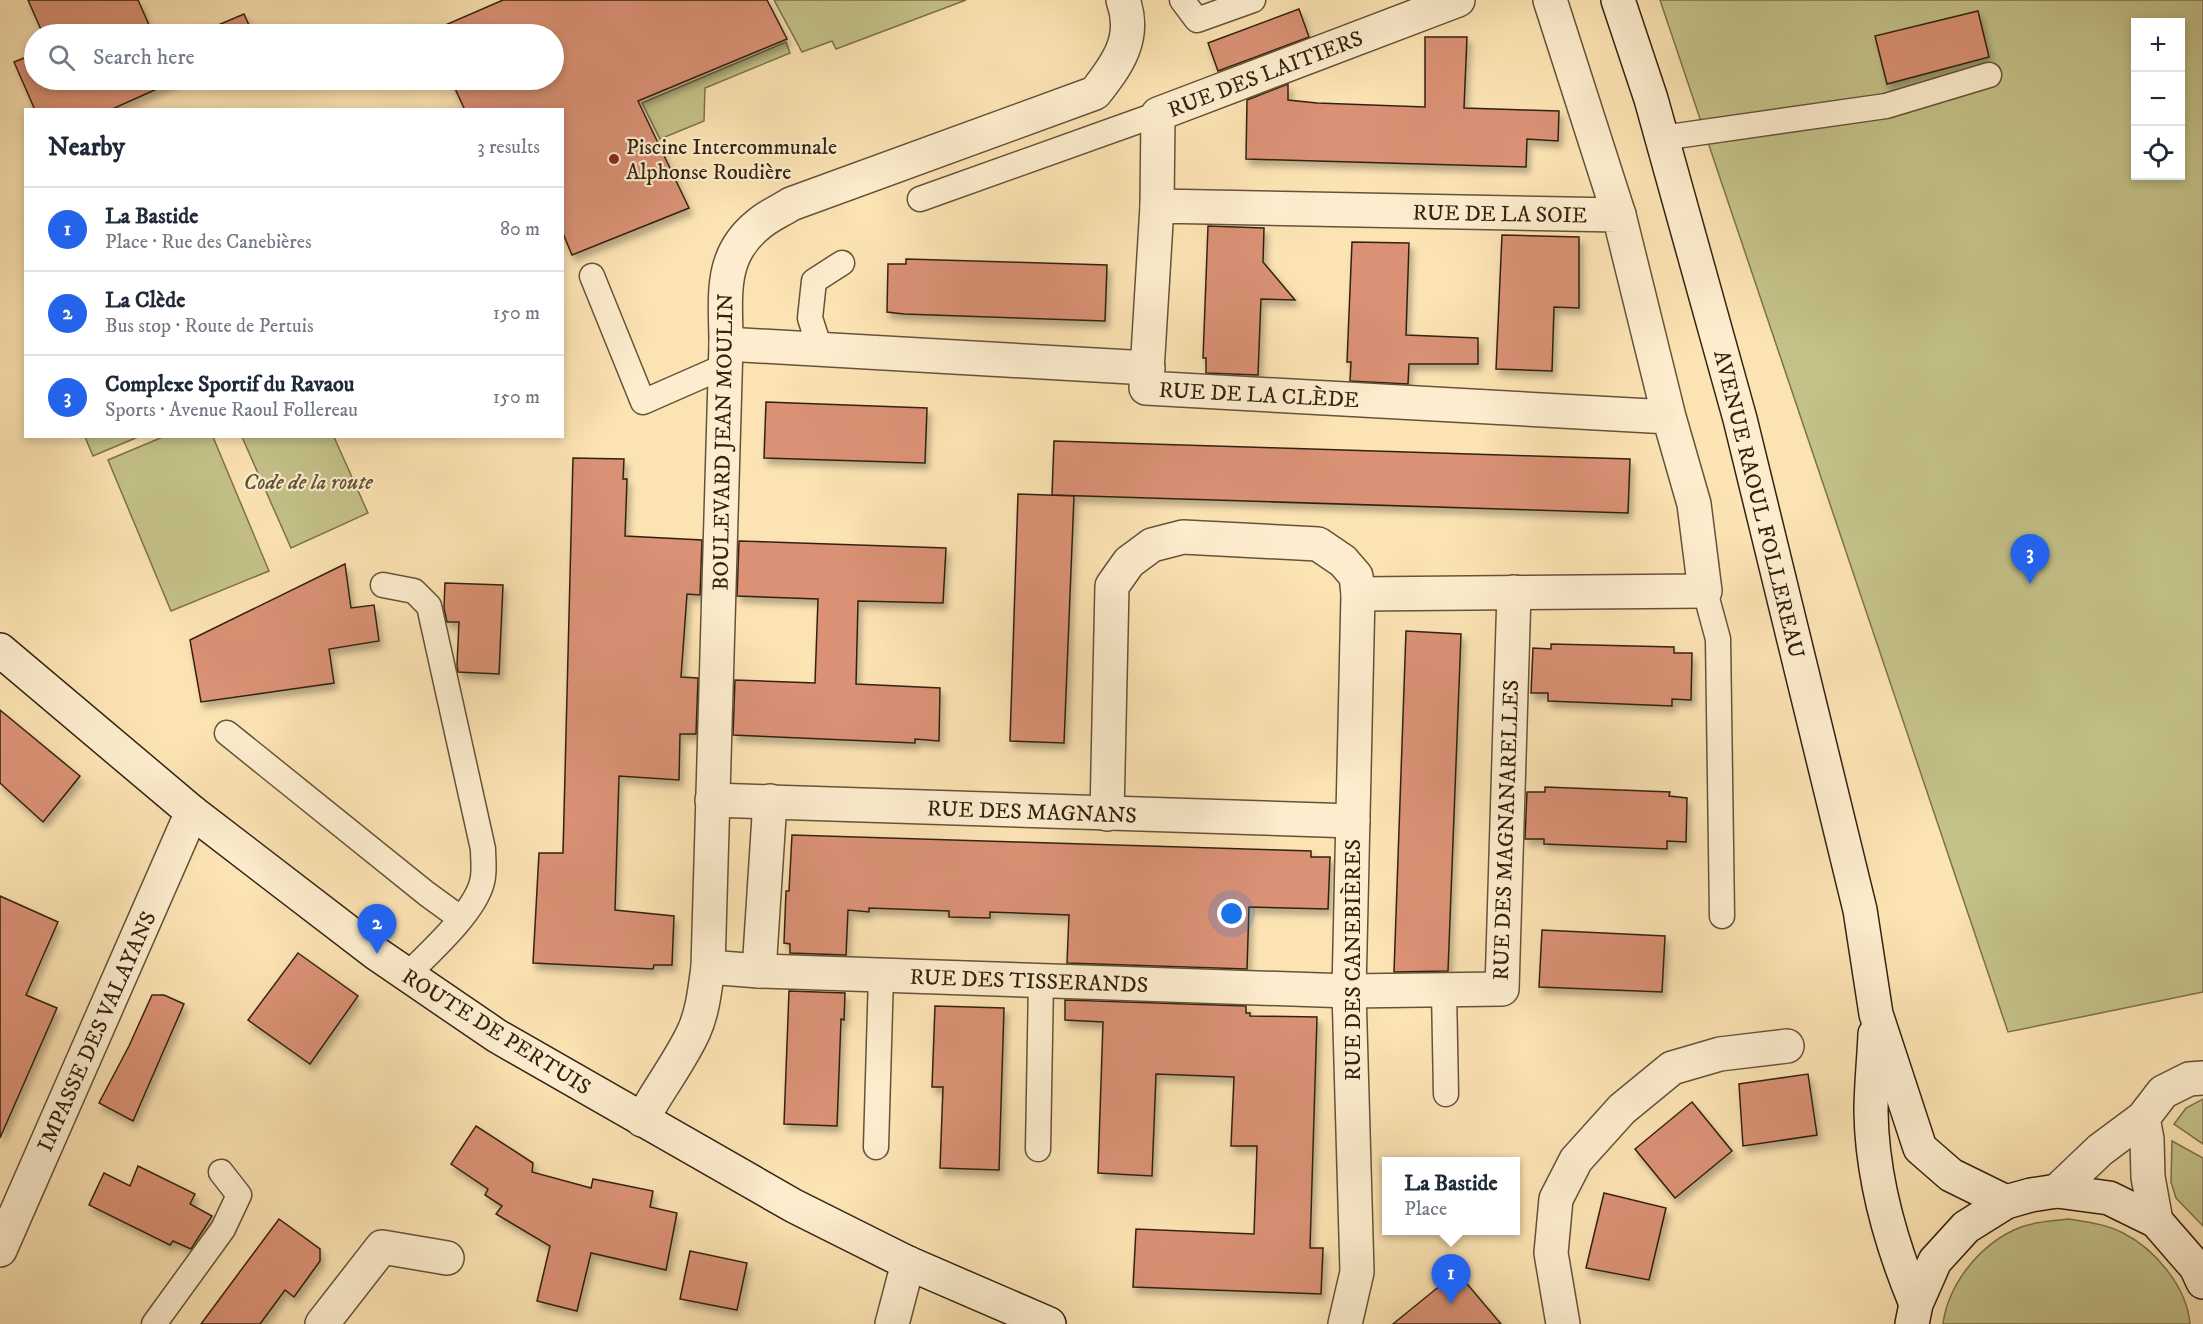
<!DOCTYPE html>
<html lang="en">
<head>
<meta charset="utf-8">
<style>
  body { margin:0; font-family:"IM FELL DW Pica",serif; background:#f6f6f7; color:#1f2937 }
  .controls { position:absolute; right:18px; top:18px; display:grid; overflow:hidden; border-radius:0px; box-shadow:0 3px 9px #0003 }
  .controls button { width:54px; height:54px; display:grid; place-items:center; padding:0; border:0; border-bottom:2px solid #e0e1e3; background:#fff; color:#1f2937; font:30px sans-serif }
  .you { position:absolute; left:1232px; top:914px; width:21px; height:21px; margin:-15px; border:4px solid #fff; border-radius:50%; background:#1a73e8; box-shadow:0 0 0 9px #1a73e833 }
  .badge { display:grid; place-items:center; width:39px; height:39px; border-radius:50%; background:#2563eb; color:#fff; font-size:20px; font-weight:700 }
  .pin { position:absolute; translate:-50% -50px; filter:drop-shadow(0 2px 3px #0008) }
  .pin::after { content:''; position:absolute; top:32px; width:21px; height:18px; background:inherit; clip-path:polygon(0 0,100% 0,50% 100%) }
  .popup { position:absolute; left:1382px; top:1157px; width:138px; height:78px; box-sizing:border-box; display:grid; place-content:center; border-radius:0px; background:#fff; filter:drop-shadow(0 2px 4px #0005); font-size:20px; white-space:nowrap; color:#747a83 }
  .popup b { font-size:22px; color:#1f2937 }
  .popup::after { content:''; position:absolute; left:50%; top:100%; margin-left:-12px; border:12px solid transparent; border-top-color:#fff }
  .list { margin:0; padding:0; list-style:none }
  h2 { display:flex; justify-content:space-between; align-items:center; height:78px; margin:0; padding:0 24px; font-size:26px }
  h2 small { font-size:20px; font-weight:400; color:#747a83 }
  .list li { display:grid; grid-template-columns:39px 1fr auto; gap:18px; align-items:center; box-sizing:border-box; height:84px; padding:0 24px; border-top:2px solid #e0e1e3 }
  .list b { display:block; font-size:22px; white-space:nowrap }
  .list p { margin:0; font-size:20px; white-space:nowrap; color:#747a83 }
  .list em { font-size:20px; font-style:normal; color:#747a83 }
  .icon { flex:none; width:33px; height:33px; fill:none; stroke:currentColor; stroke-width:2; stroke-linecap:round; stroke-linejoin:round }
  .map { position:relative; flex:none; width:2203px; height:1324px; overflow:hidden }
  .search { position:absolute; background:#fff; box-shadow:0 3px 9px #0003; left:24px; top:24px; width:540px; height:66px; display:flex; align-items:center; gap:15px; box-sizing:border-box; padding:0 21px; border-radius:33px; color:#747a83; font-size:22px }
  .panel { position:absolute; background:#fff; box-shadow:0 3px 9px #0003; left:24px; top:108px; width:540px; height:330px; border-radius:0px }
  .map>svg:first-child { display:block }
  .green { fill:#c4c289; stroke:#7c724c; stroke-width:1.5; fill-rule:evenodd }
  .building { fill:#da9175; stroke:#332310; stroke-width:1.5; filter:url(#shadow) }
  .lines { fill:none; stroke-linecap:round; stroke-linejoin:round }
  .lane-casing { stroke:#655339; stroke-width:27 }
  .street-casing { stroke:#655339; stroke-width:36 }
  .secondary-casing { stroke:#332310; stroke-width:36 }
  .lane { stroke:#fdedce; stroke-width:24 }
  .street { stroke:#fdedce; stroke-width:33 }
  .secondary { stroke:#fdedce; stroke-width:33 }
  .poi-dot { fill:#8f2418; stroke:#fdedce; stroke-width:2 }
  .labels { text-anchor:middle; stroke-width:4.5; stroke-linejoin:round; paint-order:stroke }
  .street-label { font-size:22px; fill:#332310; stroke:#fdedce }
  .poi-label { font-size:22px; fill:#332310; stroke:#fdedce; text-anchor:start }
  .park-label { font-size:22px; font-style:italic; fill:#5e5334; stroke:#fdedce }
</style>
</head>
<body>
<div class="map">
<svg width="2203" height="1324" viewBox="0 0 2203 1324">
  <defs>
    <filter id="shadow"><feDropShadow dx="3.5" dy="6" stdDeviation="3" flood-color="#0004"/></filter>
  </defs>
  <rect width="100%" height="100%" fill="#fce3b3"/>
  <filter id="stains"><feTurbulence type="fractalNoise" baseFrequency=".00333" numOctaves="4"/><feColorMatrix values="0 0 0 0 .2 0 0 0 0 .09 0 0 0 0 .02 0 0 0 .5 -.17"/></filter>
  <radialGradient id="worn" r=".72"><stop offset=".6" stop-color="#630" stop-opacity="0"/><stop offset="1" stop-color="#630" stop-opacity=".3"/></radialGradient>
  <g class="green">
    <polygon points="774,0 966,0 836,49 832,41 802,52"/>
    <path d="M1660 0H2203V992L2008 1032ZM2136 22H2180V176H2136Z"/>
    <polygon points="786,42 790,53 705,88 704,121 660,139 642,103"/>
    <polygon points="165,436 213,437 269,571 171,611 108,460"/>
    <polygon points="85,437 138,437 93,456"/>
    <polygon points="242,437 334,437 368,513 291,548"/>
    <polygon points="2203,1099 2203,1144 2174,1124 2186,1108"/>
    <polygon points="2172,1141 2203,1158 2203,1226 2176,1198 2171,1182"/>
    <path d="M2069 1219C2087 1222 2106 1224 2123 1233 2155 1249 2187 1287 2190 1324H1943C1948 1285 1978 1247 2014 1230 2031 1222 2050 1221 2069 1219Z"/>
  </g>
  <g class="building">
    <polygon points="28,0 138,0 153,34 43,34"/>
    <polygon points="503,0 767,0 787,39 638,101 689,208 572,255 562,231 562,110 465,110 451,80 554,80 554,34 430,34 429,32"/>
    <polygon points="1299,9 1309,37 1218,71 1208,43"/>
    <polygon points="1978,11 1989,57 1887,84 1875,36"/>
    <polygon points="244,14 253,34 197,34"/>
    <polygon points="1425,37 1467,37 1464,108 1559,111 1558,141 1527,139 1526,167 1246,159 1247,100 1288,84 1288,100 1317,103 1425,107"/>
    <polygon points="34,54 34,80 177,80 110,110 35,110 14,62"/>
    <polygon points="1208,226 1264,228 1263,262 1295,300 1261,299 1258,375 1206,373 1206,358 1203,358"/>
    <polygon points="1502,235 1579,237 1579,308 1554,307 1552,371 1496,369"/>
    <polygon points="1352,242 1409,243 1406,335 1478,338 1478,364 1409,364 1408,384 1350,381 1351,362 1347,362"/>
    <polygon points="906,259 1107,265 1105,321 904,314 887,312 888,264 906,264"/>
    <polygon points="766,402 927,408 925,463 764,458"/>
    <polygon points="1054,441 1630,459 1628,513 1052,495"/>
    <polygon points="573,458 624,459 623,479 627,479 625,536 702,540 700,595 687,594 681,677 698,678 696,734 680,734 679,780 619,776 615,910 674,916 672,965 654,965 653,969 533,963 539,853 563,853"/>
    <polygon points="1018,494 1074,496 1064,743 1010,741"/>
    <polygon points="739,541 946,548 943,603 858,601 856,684 940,688 939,741 915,739 915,743 733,735 735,680 815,683 818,599 737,596"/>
    <polygon points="345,564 351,608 374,605 379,641 329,649 334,683 201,702 190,640"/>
    <polygon points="445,583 503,585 499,674 458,672 457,665 459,622 447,622 444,608"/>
    <polygon points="1406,631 1461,634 1448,971 1394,972"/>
    <polygon points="1551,644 1674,647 1674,653 1692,653 1691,700 1672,699 1672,706 1548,701 1548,693 1531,693 1533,648 1551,649"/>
    <polygon points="0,710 80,776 43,822 0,783"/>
    <polygon points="1545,787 1670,792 1669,796 1687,798 1686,842 1667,841 1667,849 1544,844 1544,839 1525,839 1527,792 1545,792"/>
    <polygon points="792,835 1311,851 1311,857 1330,857 1328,909 1249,907 1247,969 1067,963 1069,915 990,912 990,918 949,917 949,911 869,908 869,912 848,910 846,955 790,953 790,944 784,943 786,891 789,891"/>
    <polygon points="0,896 58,922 26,995 57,1008 0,1138"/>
    <polygon points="1542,930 1665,936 1662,992 1539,987"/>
    <polygon points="298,953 358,996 310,1064 248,1020"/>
    <polygon points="789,991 845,993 844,1020 841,1019 837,1126 784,1124"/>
    <polygon points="152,995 164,995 184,1004 133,1121 99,1103 129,1046"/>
    <polygon points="1065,1000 1246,1006 1246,1013 1250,1013 1250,1016 1317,1017 1310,1248 1323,1248 1321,1294 1133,1287 1136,1229 1254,1234 1257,1146 1231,1146 1234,1077 1156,1074 1152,1176 1098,1173 1103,1022 1065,1020"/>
    <polygon points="935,1006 1004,1008 999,1170 940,1168 943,1087 932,1087"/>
    <polygon points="1808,1074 1817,1135 1743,1146 1739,1084"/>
    <polygon points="1692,1102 1732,1151 1675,1198 1635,1149"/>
    <polygon points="476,1126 533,1163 532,1172 591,1188 593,1179 653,1191 650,1207 677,1213 666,1270 591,1253 577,1311 537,1301 550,1246 496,1214 502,1206 485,1195 488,1189 451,1164"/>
    <polygon points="138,1166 195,1194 190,1204 212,1216 191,1249 173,1241 170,1245 89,1205 104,1173 130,1186"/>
    <polygon points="1604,1193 1666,1208 1649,1280 1586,1268"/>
    <polygon points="279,1219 320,1249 320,1261 294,1297 285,1290 260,1324 201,1324"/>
    <polygon points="690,1251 747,1263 737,1310 680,1299"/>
    <polygon points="1457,1272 1501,1324 1393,1324 1431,1293"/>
  </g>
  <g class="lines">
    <defs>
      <g id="lane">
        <polyline points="1182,0 1197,20 1253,0"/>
        <polyline points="1662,138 1886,106 1989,75"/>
        <polyline points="920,199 1158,114"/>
        <polyline points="592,276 643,402 725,366"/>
        <polyline points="820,349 810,318 814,281 842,263"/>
        <path d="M383 585 414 591 429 606 483 849C483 860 485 872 482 882 475 912 429 953 407 975"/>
        <polyline points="1705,591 1718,639 1722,916"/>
        <polyline points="227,733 427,894 460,918"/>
        <polyline points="1444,990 1446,1094"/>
        <polyline points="876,1147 881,975"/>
        <polyline points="1038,1149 1041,981"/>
        <polyline points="154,1324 223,1229 239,1195 221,1172"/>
      </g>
      <g id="street">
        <polyline points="1550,0 1619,215"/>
        <polyline points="1157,206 1158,114 1458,0"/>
        <polyline points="726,344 1148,368"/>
        <polyline points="1358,594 1705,591 1694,504 1669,417 1619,215 1157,206 1146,388 1669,417"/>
        <polyline points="712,800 1353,821"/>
        <polyline points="1107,814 1112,586 1129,562 1152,545 1183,537 1318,544 1343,561 1356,576 1358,594 1349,991 1357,1272 1345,1324"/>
        <polyline points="708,967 759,971 1349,991 1502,989 1514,592"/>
        <polyline points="759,971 770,801"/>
        <polyline points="2143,1118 2147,1139 2148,1177 2156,1221"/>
        <path d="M642 1120C658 1089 680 1062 694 1031 703 1011 705 988 708 967L726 344C726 298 718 256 759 224 768 216 780 211 791 204L1095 93C1117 65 1137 38 1123 0"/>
        <polyline points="2057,1191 2100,1150 2143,1118 2163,1092 2189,1079 2203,1078"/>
        <polyline points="0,1250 192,812"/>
        <polyline points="322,1324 382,1247 447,1258"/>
        <polyline points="892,1324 908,1263"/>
        <polyline points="1563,1324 1551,1253 1556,1199 1576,1160 1622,1109 1672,1068 1720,1054 1787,1046"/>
      </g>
      <g id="secondary">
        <polyline points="1618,0 1651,99 1740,419 1860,910 1876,1014 1920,1148 1951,1175 2006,1202"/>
        <polyline points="0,650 192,812 377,954 497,1036 794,1206 908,1263 1049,1324"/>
        <path d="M1875 1034C1874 1060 1871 1086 1871 1112 1872 1178 1891 1244 1916 1304"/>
        <polyline points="1912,1324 1916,1304 1935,1261 1966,1227 2006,1202 2031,1195 2057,1191 2109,1198 2156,1221 2196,1267 2203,1282"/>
      </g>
    </defs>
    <use href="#lane" class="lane-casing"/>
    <use href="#street" class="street-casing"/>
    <use href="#secondary" class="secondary-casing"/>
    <use href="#lane" class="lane"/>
    <use href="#street" class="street"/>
    <use href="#secondary" class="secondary"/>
  </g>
  <circle class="poi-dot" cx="614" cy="159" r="6"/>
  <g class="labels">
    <g class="street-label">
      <text transform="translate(1265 73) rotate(-21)" y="8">RUE DES LAITIERS</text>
      <text transform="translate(1500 213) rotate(1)" y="8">RUE DE LA SOIE</text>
      <text transform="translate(1259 394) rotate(3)" y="8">RUE DE LA CLÈDE</text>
      <text transform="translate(722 442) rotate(-89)" y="8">BOULEVARD JEAN MOULIN</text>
      <text transform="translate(1760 504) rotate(76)" y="8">AVENUE RAOUL FOLLEREAU</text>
      <text transform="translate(1032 811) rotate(2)" y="8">RUE DES MAGNANS</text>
      <text transform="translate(1505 830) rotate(-88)" y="8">RUE DES MAGNANARELLES</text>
      <text transform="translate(1352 960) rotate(-90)" y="8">RUE DES CANEBIÈRES</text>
      <text transform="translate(1029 980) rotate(2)" y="8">RUE DES TISSERANDS</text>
      <text transform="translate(96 1031) rotate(-66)" y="8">IMPASSE DES VALAYANS</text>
      <text transform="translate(497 1031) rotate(32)" y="8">ROUTE DE PERTUIS</text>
    </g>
    <g class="poi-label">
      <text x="626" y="154">Piscine Intercommunale<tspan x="626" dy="25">Alphonse Roudière</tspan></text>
    </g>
    <g class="park-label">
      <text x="308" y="489">Code de la route</text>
    </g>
  </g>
  <rect width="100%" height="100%" filter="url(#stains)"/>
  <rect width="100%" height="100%" fill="url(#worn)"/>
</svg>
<div class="controls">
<button>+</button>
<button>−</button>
<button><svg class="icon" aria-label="locate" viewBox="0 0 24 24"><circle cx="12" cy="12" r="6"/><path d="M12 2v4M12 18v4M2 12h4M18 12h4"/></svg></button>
</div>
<div class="you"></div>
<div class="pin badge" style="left:1451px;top:1304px">1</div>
<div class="popup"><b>La Bastide</b>Place</div>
<div class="pin badge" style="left:377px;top:954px">2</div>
<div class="pin badge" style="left:2030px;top:584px">3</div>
<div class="search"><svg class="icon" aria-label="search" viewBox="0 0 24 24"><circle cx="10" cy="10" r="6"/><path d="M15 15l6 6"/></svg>Search here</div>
<section class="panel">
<h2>Nearby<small>3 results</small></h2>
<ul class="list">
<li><span class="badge">1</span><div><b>La Bastide</b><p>Place · Rue des Canebières</p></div><em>80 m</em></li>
<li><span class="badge">2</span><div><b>La Clède</b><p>Bus stop · Route de Pertuis</p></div><em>150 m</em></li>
<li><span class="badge">3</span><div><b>Complexe Sportif du Ravaou</b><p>Sports · Avenue Raoul Follereau</p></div><em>150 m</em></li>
</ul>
</section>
</div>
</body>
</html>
